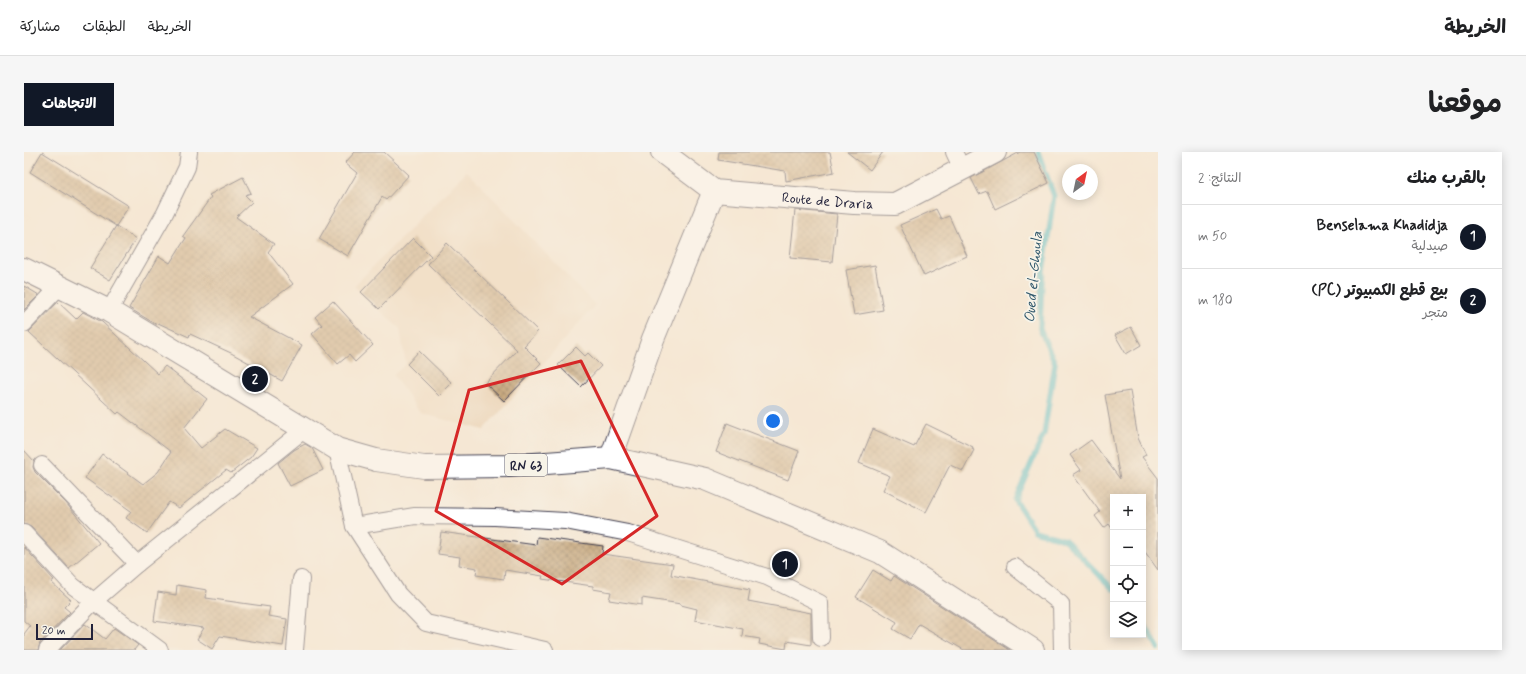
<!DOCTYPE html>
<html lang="ar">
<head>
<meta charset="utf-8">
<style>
  body { margin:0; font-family:Mynerve,"Playpen Sans Arabic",sans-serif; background:#f6f6f6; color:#202124; direction:rtl }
  .controls { position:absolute; right:12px; bottom:12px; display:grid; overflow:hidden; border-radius:0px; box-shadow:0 2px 10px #0003 }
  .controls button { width:36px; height:36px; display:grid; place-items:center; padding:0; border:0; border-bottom:1px solid #e0e0e0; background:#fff; color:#202124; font:20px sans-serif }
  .compass { position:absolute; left:1038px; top:12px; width:36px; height:36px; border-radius:50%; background:#fff; box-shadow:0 2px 10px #0003; rotate:33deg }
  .scale { position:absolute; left:12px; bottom:10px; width:57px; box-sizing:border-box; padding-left:4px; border:2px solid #22223b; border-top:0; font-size:11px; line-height:14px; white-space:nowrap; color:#22223b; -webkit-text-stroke:3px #f7f3e8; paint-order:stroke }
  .you { position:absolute; left:749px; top:269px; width:14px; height:14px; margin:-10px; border:3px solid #fff; border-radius:50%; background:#1a73e8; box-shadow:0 0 0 6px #1a73e833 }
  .badge { display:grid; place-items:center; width:26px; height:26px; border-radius:50%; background:#111827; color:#fff; font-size:13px; font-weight:700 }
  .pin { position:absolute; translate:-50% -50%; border:2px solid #fff; box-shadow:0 1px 4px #0006 }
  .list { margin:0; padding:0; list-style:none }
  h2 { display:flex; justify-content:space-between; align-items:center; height:52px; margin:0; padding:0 16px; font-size:17px }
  h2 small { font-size:13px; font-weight:400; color:#757577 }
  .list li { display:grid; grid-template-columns:26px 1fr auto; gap:12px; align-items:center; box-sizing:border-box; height:64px; padding:0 16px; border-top:1px solid #e0e0e0 }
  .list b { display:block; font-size:15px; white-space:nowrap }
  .list p { margin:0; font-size:13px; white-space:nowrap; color:#757577 }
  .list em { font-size:13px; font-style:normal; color:#757577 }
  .icon { flex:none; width:22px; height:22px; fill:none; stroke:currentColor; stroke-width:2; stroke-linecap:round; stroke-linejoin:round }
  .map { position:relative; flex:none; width:1134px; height:498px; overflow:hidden; direction:ltr; border-radius:0px }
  header { display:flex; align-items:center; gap:24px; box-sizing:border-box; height:56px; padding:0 20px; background:#fff; border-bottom:1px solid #e0e0e0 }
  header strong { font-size:19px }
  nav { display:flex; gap:22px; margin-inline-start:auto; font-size:14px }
  .intro { display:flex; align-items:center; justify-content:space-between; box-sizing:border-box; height:96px; padding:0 24px }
  h1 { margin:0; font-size:28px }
  .button { padding:10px 18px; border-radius:0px; background:#111827; color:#fff; font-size:14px; font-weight:700 }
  main { display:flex; gap:24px; padding:0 24px }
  aside { flex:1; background:#fff; border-radius:0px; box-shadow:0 2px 10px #0003 }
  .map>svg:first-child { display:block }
  .built { fill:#edd7bb }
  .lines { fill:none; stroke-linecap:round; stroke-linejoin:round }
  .stream { stroke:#4ebbc7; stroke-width:5.5 }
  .building { fill:url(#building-cross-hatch) }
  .street-casing { stroke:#424052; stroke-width:18 }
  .secondary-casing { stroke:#424052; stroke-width:24 }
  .primary-casing { stroke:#424052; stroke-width:24 }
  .street { stroke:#fff; stroke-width:16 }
  .secondary { stroke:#fff; stroke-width:22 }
  .primary { stroke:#fff; stroke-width:22 }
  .marked { fill:none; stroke:#d62828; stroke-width:3; stroke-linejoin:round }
  .labels { text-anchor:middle; stroke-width:3.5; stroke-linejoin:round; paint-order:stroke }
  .shield { fill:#f7f3e8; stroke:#62616f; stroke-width:1 }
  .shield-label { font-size:13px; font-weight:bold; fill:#22223b }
  .street-label { font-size:14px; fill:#22223b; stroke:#f7f3e8 }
  .water-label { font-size:15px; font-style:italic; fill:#31586c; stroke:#f7f3e8 }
</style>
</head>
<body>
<header>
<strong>الخريطة</strong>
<nav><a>الخريطة</a><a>الطبقات</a><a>مشاركة</a></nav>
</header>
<div class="intro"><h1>موقعنا</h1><a class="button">الاتجاهات</a></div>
<main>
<aside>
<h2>بالقرب منك<small>النتائج: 2</small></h2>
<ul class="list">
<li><span class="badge">1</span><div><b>Benselama Khadidja</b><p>صيدلية</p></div><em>50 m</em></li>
<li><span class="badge">2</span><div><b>بيع قطع الكمبيوتر (PC)</b><p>متجر</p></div><em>180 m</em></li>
</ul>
</aside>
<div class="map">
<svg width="1134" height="498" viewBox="0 0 1134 498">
  <defs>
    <pattern id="building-cross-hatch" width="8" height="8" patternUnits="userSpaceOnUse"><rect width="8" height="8" fill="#c8a980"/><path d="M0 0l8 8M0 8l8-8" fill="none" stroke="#a2896a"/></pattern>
  </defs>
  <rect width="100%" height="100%" fill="#f7f3e8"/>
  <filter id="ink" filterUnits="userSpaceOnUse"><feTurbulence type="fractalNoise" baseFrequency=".025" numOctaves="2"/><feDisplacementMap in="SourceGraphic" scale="8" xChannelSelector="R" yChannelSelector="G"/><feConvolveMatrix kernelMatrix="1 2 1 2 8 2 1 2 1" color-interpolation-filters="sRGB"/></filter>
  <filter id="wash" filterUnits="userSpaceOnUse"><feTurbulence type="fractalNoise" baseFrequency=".012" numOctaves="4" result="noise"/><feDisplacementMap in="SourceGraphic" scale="16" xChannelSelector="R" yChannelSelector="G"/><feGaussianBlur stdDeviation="0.9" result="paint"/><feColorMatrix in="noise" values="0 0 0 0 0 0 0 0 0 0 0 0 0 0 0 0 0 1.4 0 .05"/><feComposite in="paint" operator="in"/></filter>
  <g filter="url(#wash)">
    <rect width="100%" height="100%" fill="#f5e7d4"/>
    <polygon class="built" points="443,19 571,153 460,278 396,261 369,223 382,212 376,177 330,134"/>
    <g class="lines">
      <g class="stream">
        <polyline points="1014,0 1030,44 1018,127 1016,177 1031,211 1020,282 991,348 1011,379 1041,388 1089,437"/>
        <polyline points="1119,469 1134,496"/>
      </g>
    </g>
    <g id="blocks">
      <g class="building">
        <polygon points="18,0 105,54 92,74 6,20"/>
        <polygon points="331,0 360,0 385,23 362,48 358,45 324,104 295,87 333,21 321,11"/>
        <polygon points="695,0 806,0 810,20 762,29 761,19 694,8"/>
        <polygon points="823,0 859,0 846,18"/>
        <polygon points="996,0 1010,0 1025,31 971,57 963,39 955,42 947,26"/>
        <polygon points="219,25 227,41 221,43 228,50 212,65 250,92 244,100 269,132 225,165 278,193 258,229 207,201 166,182 165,185 134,171 133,173 105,156 135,104 146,111 162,86 159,84 187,45 185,43"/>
        <polygon points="912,57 917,67 925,64 943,104 900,124 876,73"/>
        <polygon points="771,58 813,62 808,110 766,106"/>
        <polygon points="92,74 112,87 86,128 66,116"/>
        <polygon points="389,86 407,104 355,157 337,140"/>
        <polygon points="423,91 514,179 500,194 517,211 480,249 461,231 493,198 404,112"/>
        <polygon points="851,113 859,158 830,163 822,118"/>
        <polygon points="0,134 15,143 0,158"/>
        <polygon points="309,149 349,193 331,210 325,203 314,212 288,182 298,173 291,165"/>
        <polygon points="34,150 52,167 59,160 78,170 134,222 141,214 183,247 160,276 177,296 201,277 233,296 227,305 207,321 202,318 155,356 145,350 123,381 102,366 107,359 61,326 78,302 119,332 134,320 147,300 95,260 93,262 5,180"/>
        <polygon points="1107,175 1117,193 1102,202 1091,183"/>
        <polygon points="552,195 561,204 564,201 577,214 557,235 534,213"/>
        <polygon points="395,199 428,231 415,244 383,212"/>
        <polygon points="1106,239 1114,286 1122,303 1118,305 1134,326 1134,418 1119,397 1119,345 1089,345 1089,378 1085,372 1080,376 1071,364 1076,360 1049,323 1057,318 1046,303 1067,288 1096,327 1081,243"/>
        <polygon points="703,271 775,299 764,328 692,300"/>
        <polygon points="902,272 949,295 948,297 950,298 939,319 926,313 902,360 859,338 866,324 835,311 849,277 890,295"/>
        <polygon points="281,292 288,296 299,318 266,334 254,311 270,298"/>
        <polygon points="0,298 10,309 9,315 11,320 42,351 75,391 45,416 7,375 0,372"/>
        <polygon points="417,380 512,393 513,385 579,394 578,402 649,412 647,423 726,438 724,449 787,461 787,493 763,489 762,497 735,492 736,487 718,484 719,477 671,468 673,457 657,453 657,452 618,446 618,453 585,448 587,440 569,437 569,434 518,427 519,424 481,418 480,427 452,423 453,416 435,413 436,405 414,402"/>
        <polygon points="0,395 30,428 27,430 47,448 40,455 46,460 16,491 14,498 0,498 0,482 6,474 0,469"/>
        <polygon points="849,418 867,429 870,424 986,498 940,498 895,472 886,487 869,477 873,470 832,445"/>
        <polygon points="153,433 183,438 182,446 246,455 244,464 263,467 259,494 196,484 188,497 173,487 180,476 130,469 134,440 152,443"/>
        <polygon points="61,472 81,487 90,476 114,493 110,498 36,498"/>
      </g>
    </g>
  </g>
  <g filter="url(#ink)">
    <use href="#blocks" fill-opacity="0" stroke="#424052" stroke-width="1"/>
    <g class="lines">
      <defs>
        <g id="street">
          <polyline points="930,0 938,17"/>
          <polyline points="85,159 141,61 163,15 165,0"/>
          <polyline points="0,172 35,135"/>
          <polyline points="313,297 330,374 374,442 402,471 521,498"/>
          <polyline points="18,313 113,412"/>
          <polyline points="330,374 391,364 471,365 541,369 604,381 743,425 796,451 797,486"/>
          <polyline points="0,381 49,434 136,498"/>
          <polyline points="991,415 1037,452 1038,498"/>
          <polyline points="23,498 69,450 113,412 281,277"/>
          <polyline points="271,498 277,427"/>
        </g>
        <g id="secondary">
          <path id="s1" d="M638 0 690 39 830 51 871 52 971 0"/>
          <polyline points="587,306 629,187 690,39"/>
        </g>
        <polyline id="primary" points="0,117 85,159 313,297 352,308 400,315 484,314 587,306 681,327 856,400 1009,498"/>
      </defs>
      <use href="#street" class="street-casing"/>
      <use href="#secondary" class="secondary-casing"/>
      <use href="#primary" class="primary-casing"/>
      <use href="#street" class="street"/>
      <use href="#secondary" class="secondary"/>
      <use href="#primary" class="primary"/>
    </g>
  </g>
  <path d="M0 0H1134V498H0ZM557 209 633 364 538 432 412 359 445 238Z" fill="#f5e7d4" fill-opacity=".55" fill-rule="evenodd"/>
  <path class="marked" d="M557 209 633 364 538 432 412 359 445 238Z"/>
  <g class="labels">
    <rect class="shield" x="481" y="302" width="42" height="22" rx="3"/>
    <g class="shield-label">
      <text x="502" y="318">RN 63</text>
    </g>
    <g class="street-label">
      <text dy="5" stroke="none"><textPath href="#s1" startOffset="179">Route de Draria</textPath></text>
    </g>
    <g class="water-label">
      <text transform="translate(1009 125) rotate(-85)" y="5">Oued el-Ghoula</text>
    </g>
  </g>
</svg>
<div class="controls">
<button>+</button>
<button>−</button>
<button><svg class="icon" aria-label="locate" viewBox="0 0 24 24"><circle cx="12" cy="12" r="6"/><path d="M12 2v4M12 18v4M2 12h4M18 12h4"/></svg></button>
<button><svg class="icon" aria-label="layers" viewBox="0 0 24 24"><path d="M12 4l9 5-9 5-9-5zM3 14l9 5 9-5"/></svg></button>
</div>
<svg class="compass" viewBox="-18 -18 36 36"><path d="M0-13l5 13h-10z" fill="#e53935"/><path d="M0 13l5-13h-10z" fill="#757577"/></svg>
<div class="scale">20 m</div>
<div class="you"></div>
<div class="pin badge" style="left:761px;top:412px">1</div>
<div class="pin badge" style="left:231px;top:227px">2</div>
</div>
</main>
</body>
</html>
